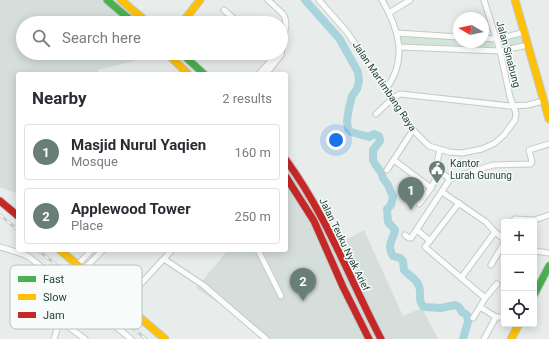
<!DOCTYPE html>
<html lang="en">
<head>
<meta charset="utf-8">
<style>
  body { margin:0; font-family:Roboto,sans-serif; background:#f7f7f7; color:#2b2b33 }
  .controls { position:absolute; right:12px; bottom:12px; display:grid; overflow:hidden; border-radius:4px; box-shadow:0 2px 10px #0003 }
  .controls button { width:36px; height:36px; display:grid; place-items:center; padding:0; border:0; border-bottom:1px solid #e1e1e2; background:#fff; color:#2b2b33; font:20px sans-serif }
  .compass { position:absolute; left:453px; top:12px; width:36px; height:36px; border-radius:50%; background:#fff; box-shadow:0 2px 10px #0003; rotate:279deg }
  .you { position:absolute; left:336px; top:140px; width:14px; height:14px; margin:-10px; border:3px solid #fff; border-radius:50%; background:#1a73e8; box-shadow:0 0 0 6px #1a73e833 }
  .badge { display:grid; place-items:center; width:26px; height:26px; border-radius:50%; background:#697e78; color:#fff; font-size:13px; font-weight:700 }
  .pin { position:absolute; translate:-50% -33px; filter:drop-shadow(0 1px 2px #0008) }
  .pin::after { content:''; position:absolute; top:21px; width:14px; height:12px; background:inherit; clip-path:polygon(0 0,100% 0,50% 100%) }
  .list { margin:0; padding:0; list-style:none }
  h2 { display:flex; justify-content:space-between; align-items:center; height:52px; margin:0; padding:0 16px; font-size:17px }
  h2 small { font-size:13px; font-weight:400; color:#7c7c81 }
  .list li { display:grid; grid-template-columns:26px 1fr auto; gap:12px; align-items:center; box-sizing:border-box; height:56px; margin:0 8px 8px; padding:0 8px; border:1px solid #e1e1e2; border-radius:4px }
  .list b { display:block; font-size:15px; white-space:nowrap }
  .list p { margin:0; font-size:13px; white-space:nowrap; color:#7c7c81 }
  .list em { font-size:13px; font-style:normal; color:#7c7c81 }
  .icon { flex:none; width:22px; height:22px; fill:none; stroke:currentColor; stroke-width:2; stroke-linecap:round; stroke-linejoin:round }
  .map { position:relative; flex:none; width:549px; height:339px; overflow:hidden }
  .search { position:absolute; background:#fff; box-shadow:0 2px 10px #0003; left:16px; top:16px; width:272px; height:44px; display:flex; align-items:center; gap:10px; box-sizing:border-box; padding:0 14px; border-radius:22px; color:#7c7c81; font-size:15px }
  .panel { position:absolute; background:#fff; box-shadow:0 2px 10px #0003; left:16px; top:72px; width:272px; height:180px; border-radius:4px }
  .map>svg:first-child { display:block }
  .built { fill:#d6dedb }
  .green { fill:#d1e6d8 }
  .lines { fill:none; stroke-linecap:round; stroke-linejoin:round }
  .river { stroke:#a9d4db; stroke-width:8 }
  .street-casing { stroke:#c5cac8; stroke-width:7 }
  .fast-casing { stroke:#c3cbc8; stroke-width:9 }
  .slow-casing { stroke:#c3cbc8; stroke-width:9 }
  .jam-casing { stroke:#c3cbc8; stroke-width:9 }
  .street { stroke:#fcfcfc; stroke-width:5 }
  .fast { stroke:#4caf50; stroke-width:7 }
  .slow { stroke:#ffc107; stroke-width:7 }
  .jam { stroke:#c62828; stroke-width:7 }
  .rail-casing { stroke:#c9cdcc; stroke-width:3 }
  .rail { stroke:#f7fbf9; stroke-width:1.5; stroke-dasharray:4.5; stroke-linecap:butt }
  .labels { text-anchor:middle; stroke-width:3; stroke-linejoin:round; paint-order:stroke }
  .street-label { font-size:10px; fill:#24423a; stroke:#f7fbf9 }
  .poi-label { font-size:10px; fill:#24423a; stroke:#f7fbf9; text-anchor:start }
  .key { fill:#f7fbf9; stroke:#b8c4c0; stroke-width:1 }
  .key-label { font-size:11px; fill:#24423a }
</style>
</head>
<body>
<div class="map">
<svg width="549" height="339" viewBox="0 0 549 339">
  <rect width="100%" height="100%" fill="#e8edeb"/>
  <g class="built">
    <polygon points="0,0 121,0 147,23 23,23 23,53 157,53 153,54 154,56 98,70 98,74 18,74 18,194 0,187"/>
    <polygon points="286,154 291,160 340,243 364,230 403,316 422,308 438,339 262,339 227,309 196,288 228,250 286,250"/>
  </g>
  <g class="green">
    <polygon points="398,33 459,39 459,42 493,42 495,52 400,45"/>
    <polygon points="522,35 524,44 502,50 500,40"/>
  </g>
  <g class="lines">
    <path class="river" d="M305 0 339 38 358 72 359 81 357 89 352 96 349 108 347 121 348 129 351 132 369 137 374 134 379 136 380 141 373 150V160L375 164 381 172 383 178 388 185 393 197 391 205 387 209 388 222 395 230C393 241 386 244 393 256L400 258 403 261 404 270C408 275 417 279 419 286 422 293 417 301 424 307L441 308 455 305 459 307 462 312 467 315 468 322 463 339"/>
    <defs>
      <g id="street">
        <polyline points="319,0 347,32 413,130 429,146 449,152 462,153 482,149 495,143 504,135 515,120 516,113 510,97 500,51 484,0"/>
        <path d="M382 0C399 29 408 60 386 89"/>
        <polyline points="224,10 239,23"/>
        <polyline points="389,13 410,0"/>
        <polyline points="397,33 459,37"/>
        <polyline points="483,38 497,39 525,32"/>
        <polyline points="400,47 500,51 528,45"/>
        <polyline points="259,74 275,56 281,53"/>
        <polyline points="266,74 281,55 286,25 285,18 283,14 268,0"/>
        <polyline points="376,114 393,98 400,94 511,106 528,105 543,101"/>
        <path d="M440 150C435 167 435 169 450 179"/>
        <polyline points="394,160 431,188"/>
        <polyline points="387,170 413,130"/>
        <polyline points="450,179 493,165 531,164 532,162 529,150 549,144"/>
        <polyline points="442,192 486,222 495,232 504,239"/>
        <polyline points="459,203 425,247 485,298 480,307 496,317 501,317 504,318"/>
        <polyline points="419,204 431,188 439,172"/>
        <polyline points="513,222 515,219 534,220 549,215"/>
        <polyline points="417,230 430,241"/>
        <polyline points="405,235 409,238 411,238 450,179"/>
        <polyline points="0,247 23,254 29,257 131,339"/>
        <polyline points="258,250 281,296"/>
        <polyline points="534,251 549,253"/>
        <polyline points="164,259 203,285 266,339"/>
        <polyline points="78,264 92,250"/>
        <polyline points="491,265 504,243"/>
        <polyline points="84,269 103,250"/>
        <polyline points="46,271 30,308 51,314 85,339"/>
        <polyline points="461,278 495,232"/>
        <polyline points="485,298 497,284"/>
        <polyline points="123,303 172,250"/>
        <polyline points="473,318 480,307"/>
        <polyline points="54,339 60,320"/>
        <polyline points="484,339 496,317"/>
      </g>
      <g id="fast">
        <polyline points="107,0 134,23"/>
        <polyline points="181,53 204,74"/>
        <polyline points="534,295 549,266"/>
      </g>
      <g id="slow">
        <polyline points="121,0 148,23"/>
        <polyline points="515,0 549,119"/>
        <polyline points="182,23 200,0"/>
        <polyline points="167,53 188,74"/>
        <polyline points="60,250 165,339"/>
        <polyline points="511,339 519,324"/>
      </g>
      <g id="jam">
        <path d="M286 160C327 216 349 278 381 339"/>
        <polyline points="286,177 314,221 343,287 369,339"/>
        <polyline points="0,201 18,216"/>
      </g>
    </defs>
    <use href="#street" class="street-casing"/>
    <use href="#fast" class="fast-casing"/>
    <use href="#slow" class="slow-casing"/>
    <use href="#jam" class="jam-casing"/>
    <use href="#street" class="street"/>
    <use href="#fast" class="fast"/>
    <use href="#slow" class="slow"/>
    <use href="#jam" class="jam"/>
    <defs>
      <g id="rail">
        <polyline points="0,215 18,230"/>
        <polyline points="38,250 146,339"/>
      </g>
    </defs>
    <use href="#rail" class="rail-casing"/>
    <use href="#rail" class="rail"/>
  </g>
  <defs>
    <symbol id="civic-pin" viewBox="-11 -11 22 30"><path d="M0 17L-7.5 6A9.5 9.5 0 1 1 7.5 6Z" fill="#697e78" stroke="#f7fbf9"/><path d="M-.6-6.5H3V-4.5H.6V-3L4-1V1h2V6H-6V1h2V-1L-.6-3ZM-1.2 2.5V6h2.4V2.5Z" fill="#fff"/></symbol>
  </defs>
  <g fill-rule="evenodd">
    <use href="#civic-pin" x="427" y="159" width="20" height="27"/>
  </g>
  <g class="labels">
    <g class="street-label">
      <text transform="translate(509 54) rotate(75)" y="4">Jalan Sinabung</text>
      <text transform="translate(385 86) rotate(56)" y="4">Jalan Martimbang Raya</text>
      <text transform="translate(345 244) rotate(64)" y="4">Jalan Teuku Nyak Arief</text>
    </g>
    <g class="poi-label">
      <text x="450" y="167">Kantor<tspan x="450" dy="12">Lurah Gunung</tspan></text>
    </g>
  </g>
  <rect x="10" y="265" width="132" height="64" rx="6" class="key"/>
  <rect x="18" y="276" width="18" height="6" fill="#4caf50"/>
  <rect x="18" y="294" width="18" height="6" fill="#ffc107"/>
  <rect x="18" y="312" width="18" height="6" fill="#c62828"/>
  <g class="key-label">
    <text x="43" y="283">Fast</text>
    <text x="43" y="301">Slow</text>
    <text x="43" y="319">Jam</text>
  </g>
</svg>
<div class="controls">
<button>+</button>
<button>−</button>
<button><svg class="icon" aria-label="locate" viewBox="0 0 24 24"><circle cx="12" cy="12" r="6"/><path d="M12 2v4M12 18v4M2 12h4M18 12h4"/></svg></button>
</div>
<svg class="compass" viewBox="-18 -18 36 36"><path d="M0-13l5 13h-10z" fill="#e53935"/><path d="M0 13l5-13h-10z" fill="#7c7c81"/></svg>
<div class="you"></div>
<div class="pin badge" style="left:411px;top:210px">1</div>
<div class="pin badge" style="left:303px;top:301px">2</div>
<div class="search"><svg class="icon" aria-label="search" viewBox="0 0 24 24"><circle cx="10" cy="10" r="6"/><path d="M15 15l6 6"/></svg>Search here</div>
<section class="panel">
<h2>Nearby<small>2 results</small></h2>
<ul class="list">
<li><span class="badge">1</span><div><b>Masjid Nurul Yaqien</b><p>Mosque</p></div><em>160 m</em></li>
<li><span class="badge">2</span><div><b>Applewood Tower</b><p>Place</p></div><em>250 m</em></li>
</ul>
</section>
</div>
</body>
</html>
